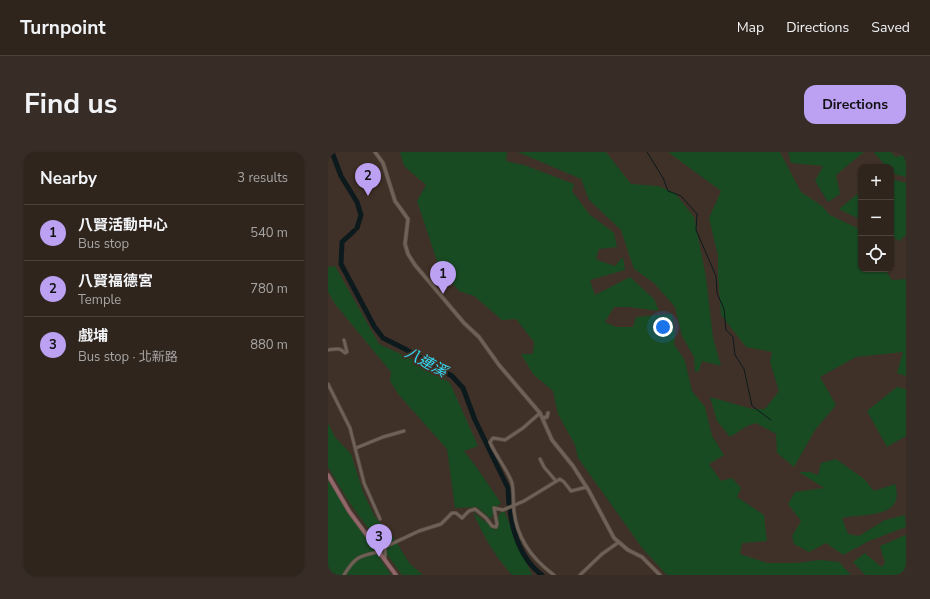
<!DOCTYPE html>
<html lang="en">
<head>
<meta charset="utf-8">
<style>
  body { margin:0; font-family:"Nunito Sans","Noto Sans TC",sans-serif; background:#372d26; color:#f1f3f6 }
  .controls { position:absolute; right:12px; top:12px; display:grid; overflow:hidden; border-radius:8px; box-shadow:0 1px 3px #0004 }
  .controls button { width:36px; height:36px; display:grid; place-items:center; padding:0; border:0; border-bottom:1px solid #4a423b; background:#2f251d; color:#f1f3f6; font:20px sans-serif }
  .you { position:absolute; left:335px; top:175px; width:14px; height:14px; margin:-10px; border:3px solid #fff; border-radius:50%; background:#1a73e8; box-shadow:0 0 0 6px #1a73e833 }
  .badge { display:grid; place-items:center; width:26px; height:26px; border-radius:50%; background:#bca0f2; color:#111; font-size:13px; font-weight:700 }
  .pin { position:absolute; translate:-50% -33px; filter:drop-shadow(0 1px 2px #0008) }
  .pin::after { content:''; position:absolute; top:21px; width:14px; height:12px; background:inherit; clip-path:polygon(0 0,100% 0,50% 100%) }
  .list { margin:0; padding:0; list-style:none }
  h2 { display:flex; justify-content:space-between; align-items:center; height:52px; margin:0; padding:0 16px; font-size:17px }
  h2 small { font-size:13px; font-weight:400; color:#a7a5a4 }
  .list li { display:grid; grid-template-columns:26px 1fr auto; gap:12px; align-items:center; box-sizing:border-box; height:56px; padding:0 16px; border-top:1px solid #4a423b }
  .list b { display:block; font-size:15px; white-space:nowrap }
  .list p { margin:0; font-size:13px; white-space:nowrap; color:#a7a5a4 }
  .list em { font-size:13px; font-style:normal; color:#a7a5a4 }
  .icon { flex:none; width:22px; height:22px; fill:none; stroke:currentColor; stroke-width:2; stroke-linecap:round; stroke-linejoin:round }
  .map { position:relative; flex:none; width:578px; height:423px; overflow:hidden; border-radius:12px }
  header { display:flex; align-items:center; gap:24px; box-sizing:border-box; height:56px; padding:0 20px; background:#2f251d; border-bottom:1px solid #4a423b }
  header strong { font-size:19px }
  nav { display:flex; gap:22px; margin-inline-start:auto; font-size:14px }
  .intro { display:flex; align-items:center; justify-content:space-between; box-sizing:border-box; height:96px; padding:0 24px }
  h1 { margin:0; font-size:28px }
  .button { padding:10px 18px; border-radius:12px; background:#bca0f2; color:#111; font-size:14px; font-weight:700 }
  main { display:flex; gap:24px; padding:0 24px }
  aside { flex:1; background:#2f251d; border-radius:12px; box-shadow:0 1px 3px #0004 }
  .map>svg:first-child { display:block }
  .green { fill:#194b23 }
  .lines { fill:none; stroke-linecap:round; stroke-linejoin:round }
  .stream { stroke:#0c1a1d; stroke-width:1 }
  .river { stroke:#0c1a1d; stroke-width:5 }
  .minor-casing { stroke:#5a4f47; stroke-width:4 }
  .tertiary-casing { stroke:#5a4f47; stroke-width:4.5 }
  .secondary-casing { stroke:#5a4f47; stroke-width:5 }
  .minor { stroke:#706156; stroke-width:2.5 }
  .tertiary { stroke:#706156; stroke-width:3 }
  .secondary { stroke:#93666a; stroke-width:3.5 }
  .labels { text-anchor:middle; stroke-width:4; stroke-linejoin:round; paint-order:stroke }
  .water-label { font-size:15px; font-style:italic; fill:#33ddf8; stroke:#3f3127 }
</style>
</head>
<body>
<header>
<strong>Turnpoint</strong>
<nav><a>Map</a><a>Directions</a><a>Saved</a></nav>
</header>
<div class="intro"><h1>Find us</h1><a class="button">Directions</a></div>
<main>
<aside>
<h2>Nearby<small>3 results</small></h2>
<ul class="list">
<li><span class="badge">1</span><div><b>八賢活動中心</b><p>Bus stop</p></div><em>540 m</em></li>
<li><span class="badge">2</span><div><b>八賢福德宮</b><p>Temple</p></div><em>780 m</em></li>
<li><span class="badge">3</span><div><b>戲埔</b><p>Bus stop · 北新路</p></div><em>880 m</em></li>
</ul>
</aside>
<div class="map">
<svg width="578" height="423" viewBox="0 0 578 423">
  <rect width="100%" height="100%" fill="#3f3127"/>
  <g class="green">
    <polygon points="72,0 179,0 178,9 196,13 246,32 244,39 261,62 286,81 289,95 271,97 268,106 272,109 287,114 295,105 297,118 262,128 267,143 302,125 326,147 331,159 301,155 286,155 277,170 288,175 305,175 308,165 344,162 347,183 346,192 357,209 364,239 377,255 384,284 396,303 381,312 393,329 404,326 413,336 409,345 436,363 439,389 414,391 412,402 439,411 469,411 492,408 511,410 523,423 339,423 315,397 250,306 247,293 230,262 225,239 205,222 193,202 205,202 206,190 188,167 174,168 146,144 131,139 111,115 89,49 98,33 76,14"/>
    <polygon points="190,0 278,0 303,32 330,34 347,41 366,65 378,125 385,186 393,214 374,209 371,219 367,220 366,205 354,184 347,155 326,131 306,117 293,78 261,48 253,27"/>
    <polygon points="340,0 452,0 473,40 494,54 502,63 533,78 533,117 557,117 564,128 578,127 578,224 569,221 575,200 528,205 492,225 508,253 487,278 466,315 449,301 448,282 428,271 419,274 402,285 389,269 382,245 424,257 437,257 451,239 442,210 444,200 418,195 393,163 390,124 390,104 381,66 393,39"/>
    <polygon points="460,0 536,0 508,23 512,42 500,50 487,29 495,14 463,11"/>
    <polygon points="547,0 563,0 568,5 575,3 578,10 578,25 565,22 563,19 563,15 559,15 546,1"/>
    <polygon points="563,27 578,31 578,83 571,89 563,84"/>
    <polygon points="533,39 533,68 511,57"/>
    <path d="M7 114 51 192 88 209 122 231 150 294 136 299C150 316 161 334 173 351L167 356 163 367 149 355 127 356 119 297 71 243 62 229 63 220 7 152 0 140V115Z"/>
    <polygon points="569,235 578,237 578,284 559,295 539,259"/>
    <polygon points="0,271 7,285 23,302 35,340 47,365 63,382 82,412 95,423 74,423 21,350 0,315"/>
    <path d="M508 307 536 327 546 339 567 332C578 368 534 361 514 366L520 382 531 384 557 368 577 363 578 375 541 389 515 403 498 391 481 400 466 392 464 384 473 369 460 352 467 340 496 336 471 320H482L490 323 493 311Z"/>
    <polygon points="0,329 63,423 0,423"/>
    <path d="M176 359 204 423H184C167 404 155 384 145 360L168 378 171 362Z"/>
    <polygon points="578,383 578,423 537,423 525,410 537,401 553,415 557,411 552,394"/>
  </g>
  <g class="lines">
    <polyline class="stream" points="319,0 335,26 340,39 353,44 369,62 368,78 388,124 389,141 396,157 398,178 405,185 407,203 416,217 424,254 443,268"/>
    <g class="river">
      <polyline points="4,0 13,24 29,50 33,63 29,76"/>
      <polyline points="26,79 14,90 13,112 46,174 55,186 77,197 124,224 135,236 147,268 180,336 181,352"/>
      <path d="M182 357C184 380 194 409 214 423"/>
    </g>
    <defs>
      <g id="minor">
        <path d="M0 198C7 197 12 195 17 201L19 200 16 188"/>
        <polyline points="0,232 22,276 36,331 52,367"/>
        <path d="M212 261 195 276 177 288 165 286 162 290C166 301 182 322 184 331 186 340 185 350 186 359 189 386 204 407 226 423"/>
        <polyline points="28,296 55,285 76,279"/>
        <polyline points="212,307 216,315 228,329"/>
        <polyline points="57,408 57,395 91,379 113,372 124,361 128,361 134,366 141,359 147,357 158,366 164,374 168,375 169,372 166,356 175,358 196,349 232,327 236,330 243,339 259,335"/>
        <path d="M16 423C27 405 31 404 50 400"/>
        <polyline points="252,423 274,402 291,390"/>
      </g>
      <g id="tertiary">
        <polyline points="47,0 55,11 67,49 80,67 77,92 80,102 87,113 136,171 151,185 171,213 212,261 224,288 245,314 261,339 286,386 300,398 314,405 332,423"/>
        <polyline points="215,266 219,265 220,261"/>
      </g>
      <polyline id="secondary" points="0,323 21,359 68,423"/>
    </defs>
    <use href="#minor" class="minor-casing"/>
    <use href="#tertiary" class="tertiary-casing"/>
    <use href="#secondary" class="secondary-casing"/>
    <use href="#minor" class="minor"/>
    <use href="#tertiary" class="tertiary"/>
    <use href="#secondary" class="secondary"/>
  </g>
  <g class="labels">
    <g class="water-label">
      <text transform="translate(98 210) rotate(29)" y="5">八連溪</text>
    </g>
  </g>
</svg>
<div class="controls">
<button>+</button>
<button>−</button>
<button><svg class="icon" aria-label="locate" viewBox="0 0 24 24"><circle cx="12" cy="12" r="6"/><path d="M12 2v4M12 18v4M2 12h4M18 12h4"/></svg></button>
</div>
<div class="you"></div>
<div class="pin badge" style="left:115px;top:142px">1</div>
<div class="pin badge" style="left:40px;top:44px">2</div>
<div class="pin badge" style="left:51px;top:405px">3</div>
</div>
</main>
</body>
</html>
